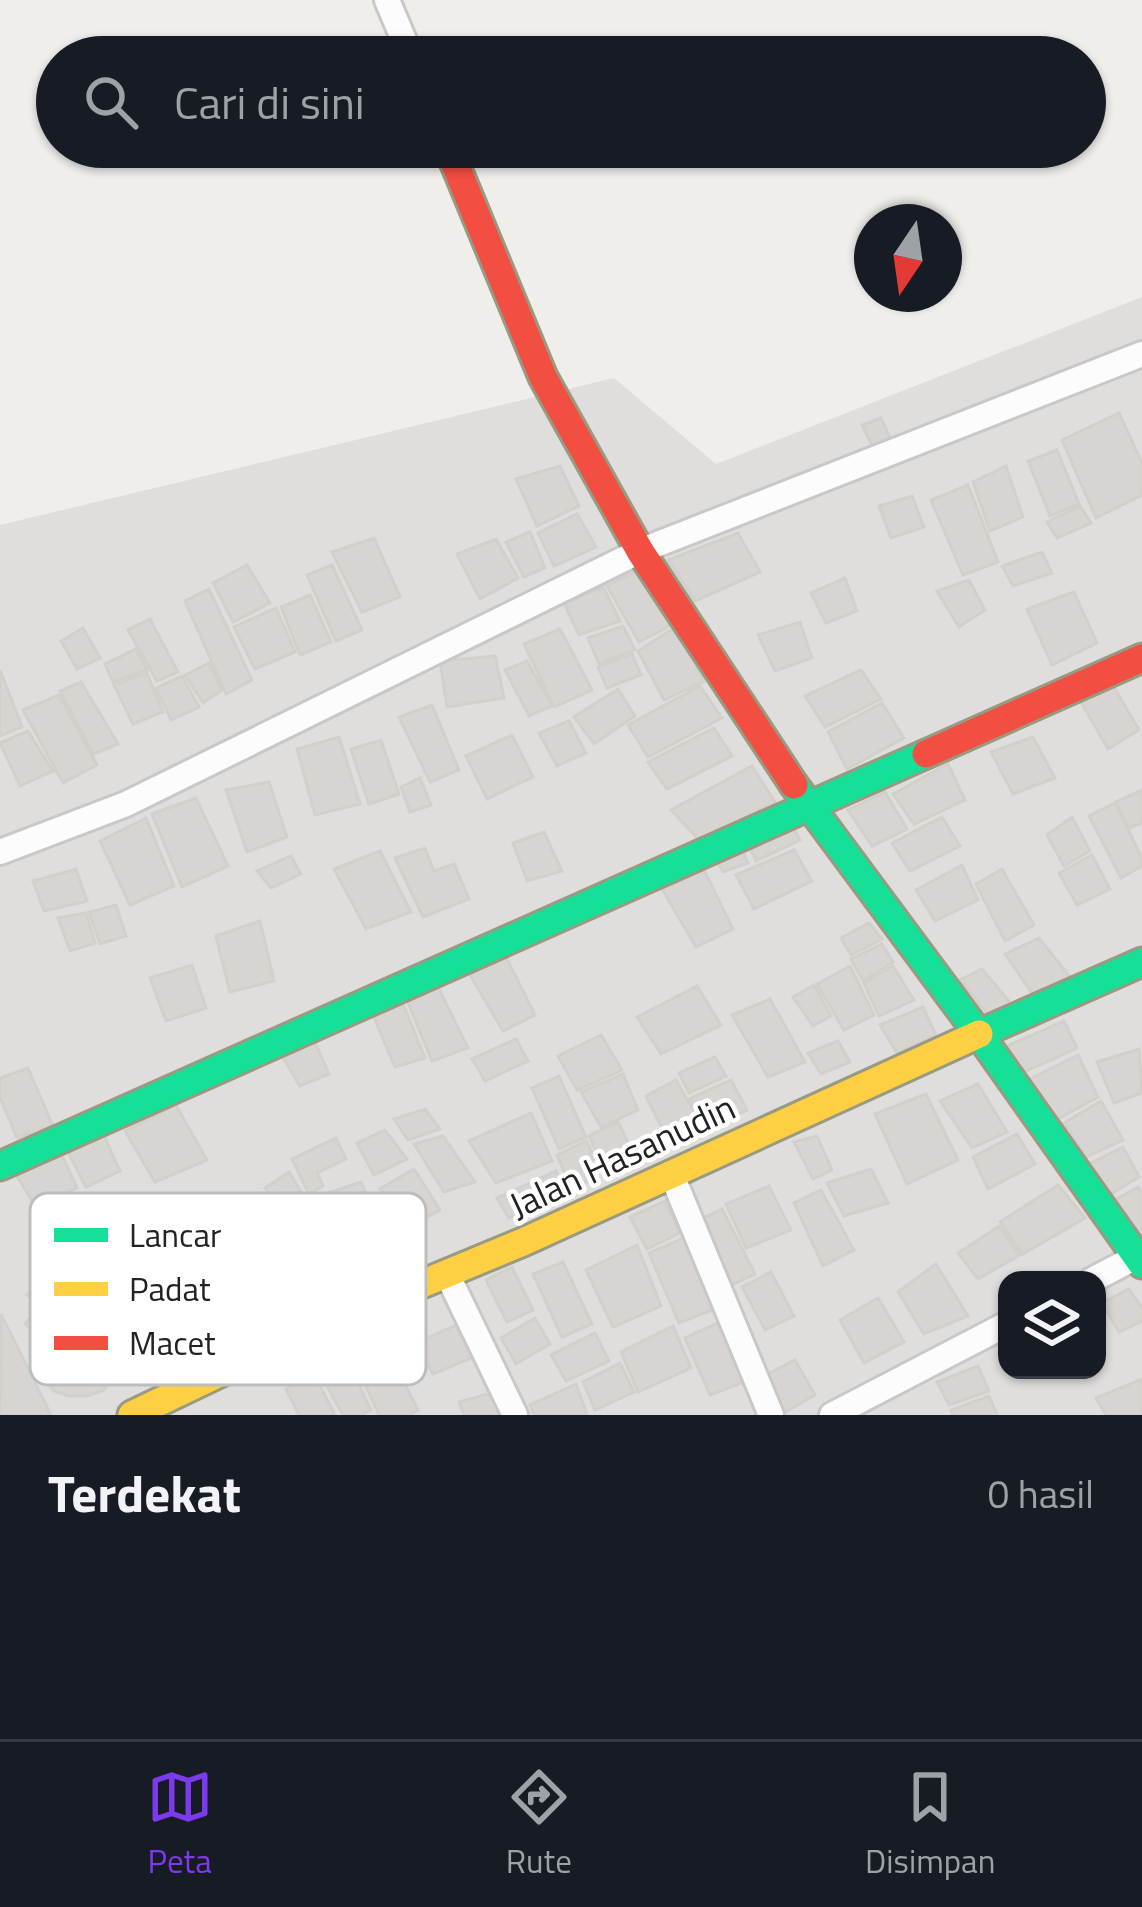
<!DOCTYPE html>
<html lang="id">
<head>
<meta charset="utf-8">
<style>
  body { margin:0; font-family:"Titillium Web",sans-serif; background:#20242c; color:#f1f3f6 }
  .controls { position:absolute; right:36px; bottom:36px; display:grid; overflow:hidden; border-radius:24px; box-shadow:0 3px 9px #0004 }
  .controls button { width:108px; height:108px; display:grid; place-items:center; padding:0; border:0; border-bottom:3px solid #363941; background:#171b24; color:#f1f3f6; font:60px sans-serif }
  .compass { position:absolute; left:854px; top:204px; width:108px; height:108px; border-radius:50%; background:#171b24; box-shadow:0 3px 9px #0004; rotate:193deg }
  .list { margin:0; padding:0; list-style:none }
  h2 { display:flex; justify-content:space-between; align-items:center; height:156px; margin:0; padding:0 48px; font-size:51px }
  h2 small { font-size:39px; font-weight:400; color:#9ea1a6 }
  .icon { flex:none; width:66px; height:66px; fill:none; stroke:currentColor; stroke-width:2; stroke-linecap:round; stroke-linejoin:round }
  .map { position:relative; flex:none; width:1142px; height:1415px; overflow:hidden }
  .search { position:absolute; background:#171b24; box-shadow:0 3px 9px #0004; left:36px; right:36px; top:36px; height:132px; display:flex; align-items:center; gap:30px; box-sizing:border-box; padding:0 42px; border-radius:66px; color:#9ea1a6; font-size:45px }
  .sheet { height:324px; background:#171b24 }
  nav { display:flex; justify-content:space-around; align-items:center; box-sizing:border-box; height:168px; border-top:3px solid #363941; background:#171b24; font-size:33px; color:#9ea1a6 }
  nav a { display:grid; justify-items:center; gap:6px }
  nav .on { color:#7c3aed }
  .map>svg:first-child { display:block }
  .residential { fill:#dfdedc; fill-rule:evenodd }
  .building { fill:#d7d4d2; stroke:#d3d0cc; stroke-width:3 }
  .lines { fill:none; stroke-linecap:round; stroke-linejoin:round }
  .street-casing { stroke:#c9c8c7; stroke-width:30 }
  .fast-casing { stroke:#999a82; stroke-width:33 }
  .slow-casing { stroke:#999a82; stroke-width:33 }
  .jam-casing { stroke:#999a82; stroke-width:33 }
  .street { stroke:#fdfcfc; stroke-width:24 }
  .fast { stroke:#16e098; stroke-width:27 }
  .slow { stroke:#ffcf43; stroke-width:27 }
  .jam { stroke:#f24e42; stroke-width:27 }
  .labels { text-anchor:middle; stroke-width:9; stroke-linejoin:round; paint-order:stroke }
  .street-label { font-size:36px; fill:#222; stroke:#fff }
  .key { fill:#fff; stroke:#bdbdbd; stroke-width:3 }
  .key-label { font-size:33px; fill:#222 }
</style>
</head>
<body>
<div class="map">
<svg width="1142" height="1415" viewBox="0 0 1142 1415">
  <rect width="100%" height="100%" fill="#f0eeeb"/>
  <path class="residential" d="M1142 297V1415H0V525L614 378 716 464ZM1007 1280H1097V1370H1007Z"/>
  <g class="building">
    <polygon points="1119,413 1142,463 1142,495 1096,518 1062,440"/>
    <polygon points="881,418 890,438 873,448 862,425"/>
    <polygon points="1057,450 1079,504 1050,516 1028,461"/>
    <polygon points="560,466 579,506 537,526 516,479"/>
    <polygon points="1006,466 1023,517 990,531 973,482"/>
    <polygon points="968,485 998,562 963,575 931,500"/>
    <polygon points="912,496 924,527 891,538 879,506"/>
    <polygon points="1080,506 1091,523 1057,538 1047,522"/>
    <polygon points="577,514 596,547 554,566 538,533"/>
    <polygon points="530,532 545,568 524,577 506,542"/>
    <polygon points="738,533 760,572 695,601 668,560"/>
    <polygon points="374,538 400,597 362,612 332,552"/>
    <polygon points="496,539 518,578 480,599 457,554"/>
    <polygon points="1042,552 1052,573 1013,586 1002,566"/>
    <polygon points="247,565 270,603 233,622 213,583"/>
    <polygon points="332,565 362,630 336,641 307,575"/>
    <polygon points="639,570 675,623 639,642 607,586"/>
    <polygon points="845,578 857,611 826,623 811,593"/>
    <polygon points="969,580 985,610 959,627 937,591"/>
    <polygon points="603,587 620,621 579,635 564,603"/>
    <polygon points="209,589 252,680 226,694 185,601"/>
    <polygon points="1074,592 1097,643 1052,665 1027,609"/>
    <polygon points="310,595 331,642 300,655 281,607"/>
    <polygon points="276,608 295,652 255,669 234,627"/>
    <polygon points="150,619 178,672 157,681 128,630"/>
    <polygon points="800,622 812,658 775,671 758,635"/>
    <polygon points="623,626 635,650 599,664 588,638"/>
    <polygon points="676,627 704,681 664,700 638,651"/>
    <polygon points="83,628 100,658 77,669 61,641"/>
    <polygon points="560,629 592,690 554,707 524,644"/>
    <polygon points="136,649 147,670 113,682 105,664"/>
    <polygon points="632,654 641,675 607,688 598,667"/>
    <polygon points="495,656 504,698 447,707 440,661"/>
    <polygon points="527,661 552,706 529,716 505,670"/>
    <polygon points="209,663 222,690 203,703 185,675"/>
    <polygon points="0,670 22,727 0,736"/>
    <polygon points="861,670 881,699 825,727 805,696"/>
    <polygon points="147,673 163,712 133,724 114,685"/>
    <polygon points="182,676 199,707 171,720 156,688"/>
    <polygon points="81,682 118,744 93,754 60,691"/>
    <polygon points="700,686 722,718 648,757 628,725"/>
    <polygon points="1114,687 1139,730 1108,749 1081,702"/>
    <polygon points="618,689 635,716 594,744 574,717"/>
    <polygon points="59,695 97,765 63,783 23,710"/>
    <polygon points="882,703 904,738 847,769 828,732"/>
    <polygon points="432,705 459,770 430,782 399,717"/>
    <polygon points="569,721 586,753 557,766 539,733"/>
    <polygon points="714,728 732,756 667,789 648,762"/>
    <polygon points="28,731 53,771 20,786 0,743"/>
    <polygon points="512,735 533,777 487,799 466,756"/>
    <polygon points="339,737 360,804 315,815 297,749"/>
    <polygon points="1033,737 1055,778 1013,794 991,752"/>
    <polygon points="381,740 399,794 369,804 351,749"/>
    <polygon points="948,764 965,800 914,824 893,794"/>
    <polygon points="752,766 775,802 700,841 671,810"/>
    <polygon points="420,778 431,805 410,812 401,787"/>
    <polygon points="269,782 287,837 247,852 226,790"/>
    <polygon points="1142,790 1142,823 1129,828 1116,802"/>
    <polygon points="885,792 907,829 872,846 848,810"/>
    <polygon points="196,798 228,866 182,887 152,814"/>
    <polygon points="1115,803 1142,858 1142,866 1121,878 1089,816"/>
    <polygon points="942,817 960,846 910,871 892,843"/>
    <polygon points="1072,817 1090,851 1064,866 1047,835"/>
    <polygon points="146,818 174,886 130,905 100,841"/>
    <polygon points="790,821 800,840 756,861 747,842"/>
    <polygon points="544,832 562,871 527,881 513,843"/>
    <polygon points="739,843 748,863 723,872 713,855"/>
    <polygon points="425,848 434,871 454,864 469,899 423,917 395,858"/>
    <polygon points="794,850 812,881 754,909 736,875"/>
    <polygon points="380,851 411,912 366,929 334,869"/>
    <polygon points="1092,855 1110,889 1077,905 1059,873"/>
    <polygon points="291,856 301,874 271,888 257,871"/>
    <polygon points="962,865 978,900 935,921 916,890"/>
    <polygon points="76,869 87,901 44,911 33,881"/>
    <polygon points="1002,869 1034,925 1005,941 976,884"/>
    <polygon points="704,870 733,929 696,947 662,889"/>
    <polygon points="116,905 126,936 100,944 89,912"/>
    <polygon points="86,913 95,943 70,951 58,918"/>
    <polygon points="260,921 274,981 230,992 216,936"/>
    <polygon points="869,923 882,939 851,955 841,938"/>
    <polygon points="1039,938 1071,978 1036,999 1005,954"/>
    <polygon points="882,944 893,962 863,981 851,959"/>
    <polygon points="502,949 535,1015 503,1031 464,965"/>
    <polygon points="192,965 206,1008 166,1021 150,978"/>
    <polygon points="850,966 874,1015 844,1030 817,984"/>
    <polygon points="893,966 914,1000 879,1016 864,983"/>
    <polygon points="982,969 1013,1006 990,1017 960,980"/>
    <polygon points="435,981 468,1048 432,1061 404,993"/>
    <polygon points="814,985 831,1016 813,1026 793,997"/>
    <polygon points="697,986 721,1025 661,1054 637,1017"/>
    <polygon points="770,999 805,1062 768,1077 732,1015"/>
    <polygon points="403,1004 425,1058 395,1067 373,1015"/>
    <polygon points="923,1007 936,1035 897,1053 880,1025"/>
    <polygon points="1064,1021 1077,1048 1022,1073 1007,1046"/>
    <polygon points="601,1035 622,1070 577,1090 558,1056"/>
    <polygon points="516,1039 528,1061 485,1081 472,1059"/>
    <polygon points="314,1040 329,1074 300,1086 281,1054"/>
    <polygon points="838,1041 850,1062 821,1074 808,1053"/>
    <polygon points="1139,1049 1142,1093 1114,1103 1097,1062"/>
    <polygon points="1078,1055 1098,1097 1056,1120 1028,1080"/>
    <polygon points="715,1057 726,1076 689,1093 679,1073"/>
    <polygon points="28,1068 53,1126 17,1138 0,1097 0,1078"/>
    <polygon points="623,1074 638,1110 601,1127 581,1092"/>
    <polygon points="559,1076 586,1137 559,1149 532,1088"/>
    <polygon points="676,1080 703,1128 672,1148 646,1096"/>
    <polygon points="731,1080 747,1110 708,1129 689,1099"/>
    <polygon points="978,1084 1007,1132 972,1148 940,1101"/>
    <polygon points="926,1094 958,1160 907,1184 875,1114"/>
    <polygon points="1101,1101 1123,1140 1086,1157 1064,1123"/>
    <polygon points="176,1105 207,1160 155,1182 125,1131"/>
    <polygon points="425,1109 440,1129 408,1140 394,1119"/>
    <polygon points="531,1113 552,1161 496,1183 469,1141"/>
    <polygon points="618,1122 640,1167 607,1177 589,1136"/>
    <polygon points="385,1130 407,1159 374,1175 357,1143"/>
    <polygon points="102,1131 120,1171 86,1187 66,1148"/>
    <polygon points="1017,1134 1035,1164 988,1189 973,1157"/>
    <polygon points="443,1136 475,1182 444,1192 414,1144"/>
    <polygon points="817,1136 832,1170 813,1179 794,1142"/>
    <polygon points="336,1138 346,1159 317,1173 323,1186 309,1194 292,1159"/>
    <polygon points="586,1141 595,1158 581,1165 589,1181 571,1188 557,1155"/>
    <polygon points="1123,1147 1139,1177 1109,1195 1087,1165"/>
    <polygon points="59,1149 77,1188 35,1206 13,1169"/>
    <polygon points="414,1169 440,1210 406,1230 380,1189"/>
    <polygon points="871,1169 888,1203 844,1216 827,1183"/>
    <polygon points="556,1171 566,1191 509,1218 497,1198"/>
    <polygon points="289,1172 318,1220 293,1231 265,1188"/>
    <polygon points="361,1182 384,1234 333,1252 315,1197"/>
    <polygon points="1058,1185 1085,1218 1023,1254 1000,1222"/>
    <polygon points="769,1186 791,1230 746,1248 726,1204"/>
    <polygon points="1138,1187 1142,1193 1142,1244 1113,1201"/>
    <polygon points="821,1190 854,1250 823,1266 794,1203"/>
    <polygon points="665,1201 680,1233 647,1249 630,1217"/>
    <polygon points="722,1209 755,1274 729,1286 698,1221"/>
    <polygon points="999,1226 1020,1255 978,1279 958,1253"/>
    <polygon points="686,1237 715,1309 679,1323 649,1253"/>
    <polygon points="637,1245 661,1306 613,1327 586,1270"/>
    <polygon points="76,1262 148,1325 104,1390 87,1396 68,1396 54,1391 42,1376 41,1354 47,1340 25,1324 41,1304 27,1295 49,1268 63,1279"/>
    <polygon points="563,1262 592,1324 562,1337 533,1274"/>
    <polygon points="936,1264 968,1316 924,1334 898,1292"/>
    <polygon points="512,1267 533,1310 507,1322 486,1280"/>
    <polygon points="771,1272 794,1316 765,1330 742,1287"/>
    <polygon points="1129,1289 1142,1308 1142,1321 1119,1332 1102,1303"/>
    <polygon points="878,1298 904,1342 864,1363 840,1320"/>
    <polygon points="1,1314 51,1415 0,1415"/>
    <polygon points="535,1318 550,1344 516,1364 501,1338"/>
    <polygon points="722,1321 750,1380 710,1395 685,1338"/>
    <polygon points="461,1323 476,1356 433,1374 416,1343"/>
    <polygon points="673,1326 691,1368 638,1392 621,1352"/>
    <polygon points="595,1333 609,1361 566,1381 551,1355"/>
    <polygon points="795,1360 815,1395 782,1414 762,1377"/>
    <polygon points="620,1363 634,1392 595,1410 583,1382"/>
    <polygon points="978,1366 989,1391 949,1405 937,1382"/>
    <polygon points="351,1369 371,1410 361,1415 343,1415 324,1381"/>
    <polygon points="398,1371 418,1410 410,1415 379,1415 366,1386"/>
    <polygon points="315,1376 335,1415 299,1415 286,1389"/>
    <polygon points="1142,1379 1142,1415 1106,1415 1096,1398"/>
    <polygon points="576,1384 587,1415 534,1415 530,1405"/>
    <polygon points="494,1392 504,1415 464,1415 459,1402"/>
    <polygon points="989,1396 997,1415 953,1415 951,1410"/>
  </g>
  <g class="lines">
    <defs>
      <g id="street">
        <polyline points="387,0 411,57"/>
        <polyline points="0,852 126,804 640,551 1142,354"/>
        <polyline points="671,1173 771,1415"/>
        <polyline points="447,1274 515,1415"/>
        <polyline points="1092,1280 1142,1254"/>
        <polyline points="832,1415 1007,1324"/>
      </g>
      <g id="fast">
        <polyline points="794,785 978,1033 1142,1264"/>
        <polyline points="979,1034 1142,962"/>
        <polyline points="0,1166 926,754"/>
      </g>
      <polyline id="slow" points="132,1415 301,1334 523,1242 979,1034"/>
      <g id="jam">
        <polyline points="448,147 543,377 640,551 794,785"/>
        <polyline points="926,754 1142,658"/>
      </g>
    </defs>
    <use href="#street" class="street-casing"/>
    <use href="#fast" class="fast-casing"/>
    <use href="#slow" class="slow-casing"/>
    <use href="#jam" class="jam-casing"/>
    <use href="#street" class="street"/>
    <use href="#fast" class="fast"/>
    <use href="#slow" class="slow"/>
    <use href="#jam" class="jam"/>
  </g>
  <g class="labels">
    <g class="street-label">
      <text transform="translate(622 1156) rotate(-25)" y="13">Jalan Hasanudin</text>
    </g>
  </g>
  <rect x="30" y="1193" width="396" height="192" rx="18" class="key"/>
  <rect x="54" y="1228" width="54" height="14" fill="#16e098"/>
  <rect x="54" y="1282" width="54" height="14" fill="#ffcf43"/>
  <rect x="54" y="1336" width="54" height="14" fill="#f24e42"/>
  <g class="key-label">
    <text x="129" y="1247">Lancar</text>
    <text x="129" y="1301">Padat</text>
    <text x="129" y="1355">Macet</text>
  </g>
</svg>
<div class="controls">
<button><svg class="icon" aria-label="layers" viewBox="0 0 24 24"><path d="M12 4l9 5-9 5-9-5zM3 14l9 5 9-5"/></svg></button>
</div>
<svg class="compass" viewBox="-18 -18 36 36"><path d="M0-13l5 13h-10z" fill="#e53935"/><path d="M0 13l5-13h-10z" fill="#9ea1a6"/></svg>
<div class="search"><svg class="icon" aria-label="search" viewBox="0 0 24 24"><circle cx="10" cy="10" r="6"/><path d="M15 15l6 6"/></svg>Cari di sini</div>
</div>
<section class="sheet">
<h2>Terdekat<small>0 hasil</small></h2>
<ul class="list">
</ul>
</section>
<nav>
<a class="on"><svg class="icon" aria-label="map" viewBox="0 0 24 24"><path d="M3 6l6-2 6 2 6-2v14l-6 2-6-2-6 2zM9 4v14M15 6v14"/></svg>Peta</a>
<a><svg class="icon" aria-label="directions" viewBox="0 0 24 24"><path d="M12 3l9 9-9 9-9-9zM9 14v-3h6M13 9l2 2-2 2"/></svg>Rute</a>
<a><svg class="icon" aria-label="saved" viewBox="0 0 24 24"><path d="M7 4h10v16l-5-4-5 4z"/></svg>Disimpan</a>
</nav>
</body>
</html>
